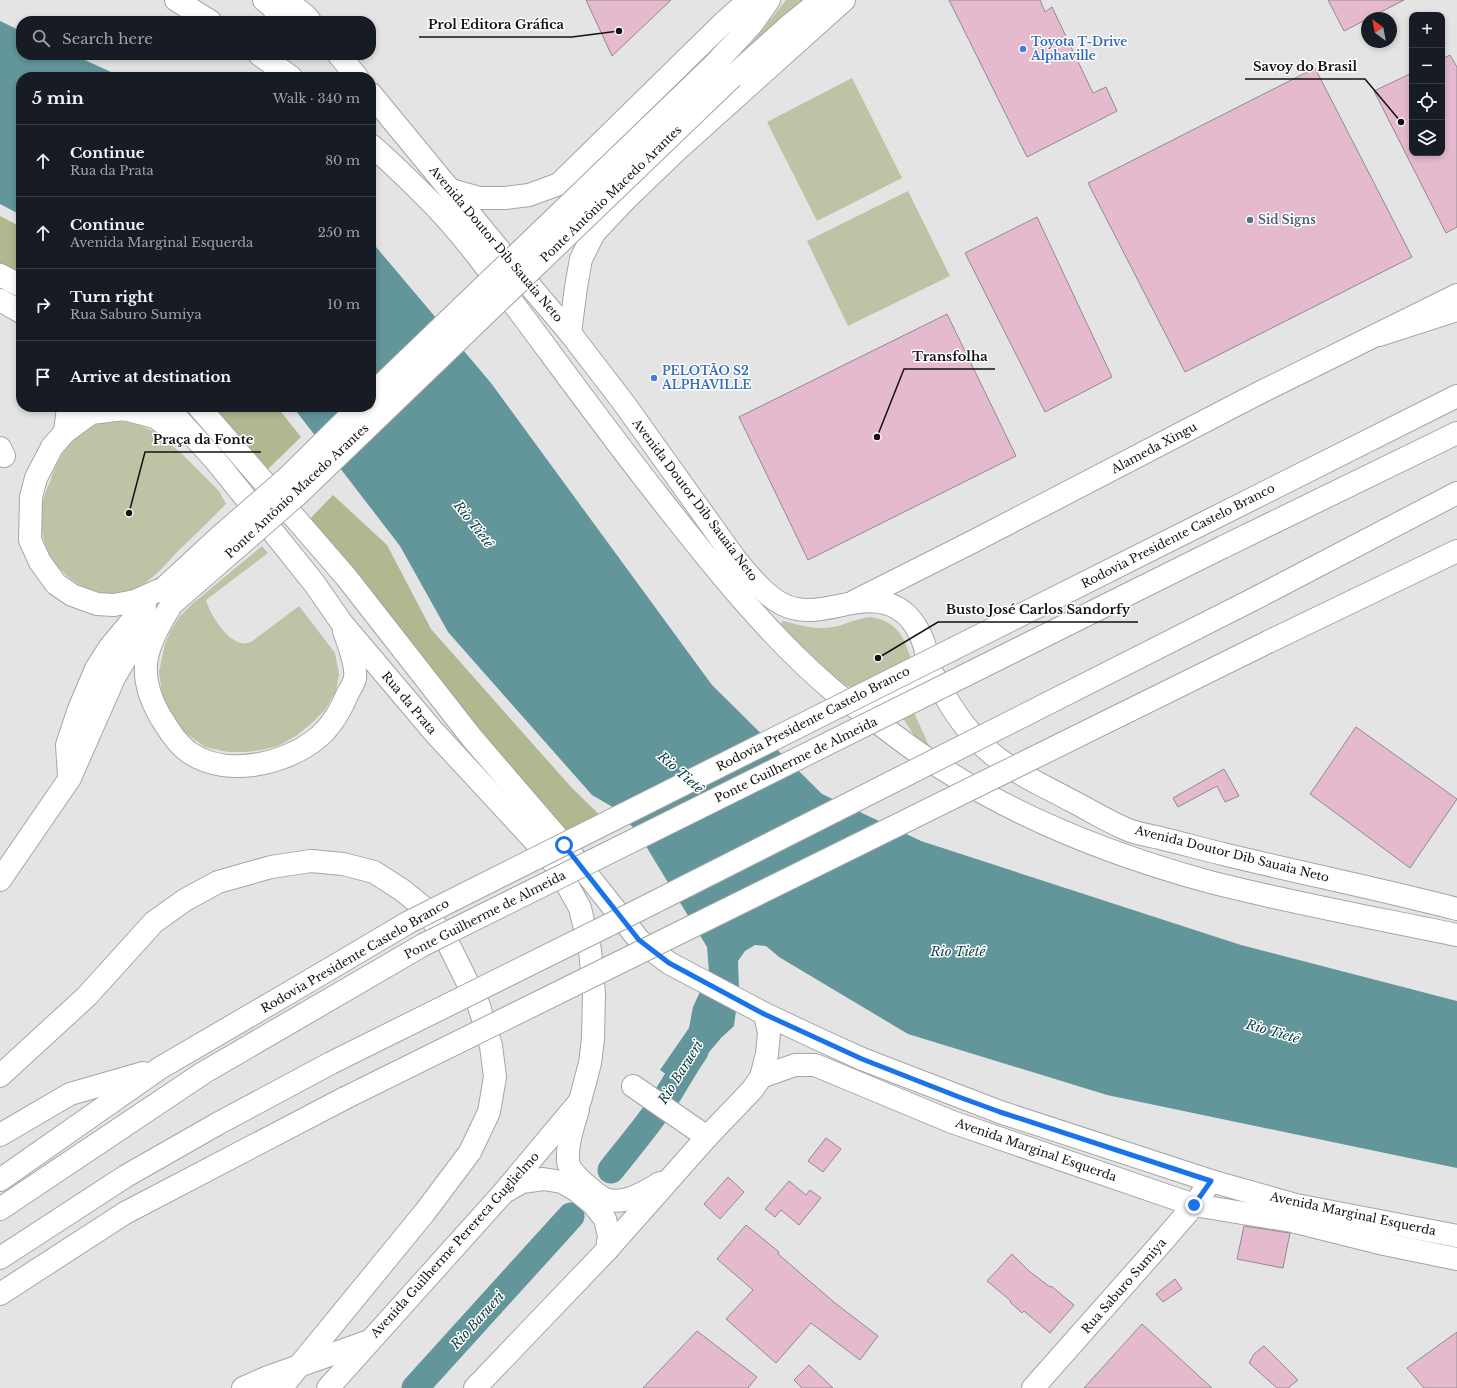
<!DOCTYPE html>
<html lang="en">
<head>
<meta charset="utf-8">
<style>
  body { margin:0; font-family:"Libre Baskerville",serif; background:#20242c; color:#f1f3f6 }
  .controls { position:absolute; right:12px; top:12px; display:grid; overflow:hidden; border-radius:8px; box-shadow:0 2px 6px #0003 }
  .controls button { width:36px; height:36px; display:grid; place-items:center; padding:0; border:0; border-bottom:1px solid #363941; background:#171b24; color:#f1f3f6; font:20px sans-serif }
  .compass { position:absolute; left:1361px; top:12px; width:36px; height:36px; border-radius:50%; background:#171b24; box-shadow:0 2px 6px #0003; rotate:328deg }
  .stop { position:absolute; width:12px; height:12px; margin:-9px; border:3px solid #1a73e8; border-radius:50%; background:#fff }
  .stop.end { background:#1a73e8; border-color:#fff; box-shadow:0 1px 4px #0008 }
  .list { margin:0; padding:0; list-style:none }
  h2 { display:flex; justify-content:space-between; align-items:center; height:52px; margin:0; padding:0 16px; font-size:17px }
  h2 small { font-size:13px; font-weight:400; color:#9ea1a6 }
  .list li { display:grid; grid-template-columns:26px 1fr auto; gap:12px; align-items:center; box-sizing:border-box; height:72px; padding:0 16px; border-top:1px solid #363941 }
  .list b { display:block; font-size:15px; white-space:nowrap }
  .list p { margin:0; font-size:13px; white-space:nowrap; color:#9ea1a6 }
  .list em { font-size:13px; font-style:normal; color:#9ea1a6 }
  .icon { flex:none; width:22px; height:22px; fill:none; stroke:currentColor; stroke-width:2; stroke-linecap:round; stroke-linejoin:round }
  .map { position:relative; flex:none; width:1457px; height:1388px; overflow:hidden }
  .search { position:absolute; background:#171b24; box-shadow:0 2px 6px #0003; left:16px; top:16px; width:360px; height:44px; display:flex; align-items:center; gap:10px; box-sizing:border-box; padding:0 14px; border-radius:16px; color:#9ea1a6; font-size:15px }
  .panel { position:absolute; background:#171b24; box-shadow:0 2px 6px #0003; left:16px; top:72px; width:360px; height:340px; border-radius:16px }
  .map>svg:first-child { display:block }
  .green { fill:#bdc3a4 }
  .forest { fill:#b0b88f }
  .water { fill:#62969b }
  .lines { fill:none; stroke-linecap:round; stroke-linejoin:round }
  .river { stroke:#62969b; stroke-width:27 }
  .building { fill:#e5bacf; stroke:#8d8c8c }
  .minor-casing { stroke:#a4a5a6; stroke-width:24 }
  .major-casing { stroke:#a4a5a6; stroke-width:24 }
  .highway-casing { stroke:#a4a5a6; stroke-width:24 }
  .minor { stroke:#fff; stroke-width:22 }
  .major { stroke:#fff; stroke-width:22 }
  .highway { stroke:#fff; stroke-width:22 }
  .major-bridge-casing { stroke:#a4a5a6; stroke-width:24; stroke-linecap:butt }
  .highway-bridge-casing { stroke:#a4a5a6; stroke-width:24; stroke-linecap:butt }
  .major-bridge { stroke:#fff; stroke-width:22 }
  .highway-bridge { stroke:#fff; stroke-width:22 }
  .route { stroke:#1a73e8; stroke-width:5 }
  .shop-dot { fill:#3f7fe0; stroke:#fff; stroke-width:1.5 }
  .service-dot { fill:#5c6f8a; stroke:#fff; stroke-width:1.5 }
  .labels { text-anchor:middle; stroke-width:3; stroke-linejoin:round; paint-order:stroke }
  .shop-label { font-size:12px; font-weight:bold; fill:#366cbe; stroke:#fff; text-anchor:start }
  .street-label { font-size:12px; fill:#121213; stroke:#fff }
  .service-label { font-size:12px; font-weight:bold; fill:#4e5e75; stroke:#fff; text-anchor:start }
  .water-label { font-size:13px; font-style:italic; fill:#063b3f; stroke:#fff }
  .leader { fill:none; stroke:#121213; stroke-width:1.5 }
  .callout-dot { fill:#121213; stroke:#fff; stroke-width:1.5 }
  .callout-label { font-size:13px; text-anchor:middle; font-weight:bold; fill:#121213; stroke:#fff; stroke-width:3; stroke-linejoin:round; paint-order:stroke }
</style>
</head>
<body>
<div class="map">
<svg width="1457" height="1388" viewBox="0 0 1457 1388">
  <rect width="100%" height="100%" fill="#e4e4e5"/>
  <g class="green">
    <polygon points="786,0 807,0 734,66"/>
    <polygon points="852,78 902,178 817,221 767,122"/>
    <polygon points="908,191 950,276 848,326 807,241"/>
    <path d="M114 421 136 423 155 432 183 455 219 491 226 504C210 520 194 536 178 551 165 565 150 583 132 590 116 596 97 594 82 586 50 568 36 538 43 502 44 495 47 488 50 482 57 460 69 439 90 427 97 423 107 423 114 421Z"/>
    <path d="M262 546 268 553 206 600C209 612 224 636 236 641 241 644 245 644 251 642L299 606 335 653 339 674 336 691 325 710 313 722 296 736 278 746 266 749 248 752H228L205 747 179 728 163 699 159 672 165 644 171 630 180 616 191 605Z"/>
    <path d="M871 617C890 620 901 630 907 648 908 651 911 657 911 660 910 666 903 678 901 684L930 748 919 744 905 721 879 693 856 690 841 683 780 625 783 621C803 626 817 631 838 626 849 623 859 618 871 617Z"/>
  </g>
  <g class="forest">
    <polygon points="0,216 21,227 21,277 0,265"/>
    <polygon points="211,407 277,407 301,437 267,470"/>
    <polygon points="333,495 387,545 431,629 571,787 616,831 577,850 302,527"/>
  </g>
  <g class="water">
    <polygon points="0,21 21,31 21,55 74,55 122,77 21,77 21,215 0,204"/>
    <polygon points="371,241 491,383 712,685 822,794 921,841 1241,945 1457,1001 1457,1168 1107,1095 908,1034 779,957 766,946 755,945 745,951 738,961 739,988 734,1026 721,1038 700,1063 686,1088 660,1070 689,1028 693,1007 709,972 707,947 638,833 616,809 592,795 448,632 400,546 293,407 371,407"/>
  </g>
  <g class="lines">
    <g class="river">
      <path d="M611 1170C629 1147 648 1125 664 1101 675 1084 684 1067 695 1051"/>
      <polyline points="415,1388 571,1216"/>
    </g>
  </g>
  <g class="building">
    <polygon points="586,0 671,0 612,56"/>
    <polygon points="949,0 1040,0 1045,12 1052,7 1093,93 1106,87 1117,111 1027,157"/>
    <polygon points="1328,0 1404,0 1344,31"/>
    <polygon points="1450,55 1457,67 1457,227 1446,233 1374,91 1412,73 1412,153 1442,153 1442,59"/>
    <polygon points="1315,68 1412,257 1185,372 1088,183"/>
    <polygon points="1037,217 1112,377 1045,412 965,253"/>
    <polygon points="947,314 1016,456 808,560 739,417"/>
    <polygon points="1356,727 1457,799 1410,868 1310,794"/>
    <polygon points="1224,769 1239,796 1225,802 1217,786 1178,807 1173,798"/>
    <polygon points="826,1138 841,1149 823,1172 808,1161"/>
    <polygon points="728,1177 744,1192 720,1219 704,1204"/>
    <polygon points="789,1181 806,1195 810,1190 821,1198 799,1225 781,1210 775,1217 765,1209"/>
    <polygon points="746,1225 779,1252 778,1254 835,1303 878,1336 860,1360 811,1323 776,1363 726,1319 753,1290 717,1259"/>
    <polygon points="1244,1226 1290,1233 1283,1268 1237,1259"/>
    <polygon points="1012,1254 1029,1271 1050,1287 1051,1286 1074,1305 1050,1333 1024,1311 1022,1313 1010,1302 1011,1301 987,1281"/>
    <polygon points="1175,1279 1182,1289 1163,1302 1156,1294"/>
    <polygon points="1142,1324 1212,1388 1084,1388"/>
    <polygon points="697,1331 757,1377 748,1388 643,1388"/>
    <polygon points="1457,1332 1457,1388 1424,1388 1407,1368"/>
    <polygon points="1264,1346 1298,1380 1288,1388 1277,1388 1249,1363 1254,1354"/>
    <polygon points="809,1365 833,1388 802,1388 794,1380"/>
  </g>
  <g class="lines">
    <defs>
      <g id="minor">
        <polyline points="0,448 4,456"/>
        <polyline points="243,1388 268,1377 369,1341"/>
        <polyline points="1033,1388 1164,1240 1194,1205 1211,1181"/>
      </g>
      <g id="major">
        <polyline points="176,0 210,21"/>
        <path d="M264 0C272 6 277 11 278 21"/>
        <polyline points="285,0 305,15 310,21"/>
        <polyline points="260,55 291,77"/>
        <polyline points="339,55 357,77"/>
        <polyline points="714,65 752,24 769,0"/>
        <polyline points="732,77 791,24 821,0"/>
        <path d="M371 94 497 247 570 333 623 402 736 560C750 576 763 594 782 604 820 624 861 586 899 609 912 617 921 633 925 647 926 653 926 659 928 664 930 671 935 677 938 683 953 712 970 737 996 757 1019 775 1044 786 1070 800 1090 810 1110 823 1131 831 1140 834 1151 836 1160 838 1181 843 1202 849 1223 854 1301 873 1379 889 1457 909"/>
        <path d="M371 145C392 163 412 183 432 203 468 240 497 282 528 323 571 381 614 440 659 497 713 566 770 638 837 694 848 703 860 710 872 718 896 737 920 755 946 771 1027 822 1118 857 1210 882 1292 903 1375 918 1457 935"/>
        <polyline points="451,190 480,198 505,198 529,195 559,184 722,24 749,0"/>
        <polyline points="0,275 21,286"/>
        <polyline points="0,300 21,312"/>
        <polyline points="570,333 576,287 581,259 594,233 627,198 677,150 844,0"/>
        <polyline points="167,407 216,461 314,583 341,622 434,732 545,852 559,870 580,908 590,950 594,994 593,1039 590,1063 580,1101 504,1192 328,1388"/>
        <polyline points="199,407 347,578 472,738 564,845 639,940 669,963 765,1014 816,1038 862,1059 1000,1112 1211,1181 1296,1205 1457,1236"/>
        <polyline points="65,432 68,407"/>
        <polyline points="164,588 135,601 114,605 97,604 72,595 56,584 40,562 30,540 31,497 36,478 52,447 65,432 91,413 124,409 155,417 179,435"/>
        <polyline points="855,601 976,540 1257,394 1457,295"/>
        <path d="M172 604C147 643 134 671 160 716 168 729 177 744 190 753 229 779 294 763 325 731 334 721 342 707 347 695 349 690 354 684 355 678 357 667 348 642 344 631"/>
        <path d="M857 707C874 704 904 696 915 682 920 676 923 669 927 663"/>
        <polyline points="69,776 67,745 79,709 96,669 110,647 145,605"/>
        <polyline points="0,880 70,778 114,678 140,634 152,619"/>
        <polyline points="0,1076 87,996 154,922 185,900 218,882 271,867 311,861 343,864 374,872 402,890 423,907 448,943 479,1006 491,1046 495,1077 489,1112 470,1152 425,1212 281,1388"/>
        <polyline points="761,1077 795,1065 815,1065 952,1122 1194,1205 1292,1221 1384,1244 1457,1259"/>
        <polyline points="633,1086 707,1137"/>
        <path d="M578 1110C573 1126 567 1143 568 1161 569 1170 579 1179 586 1185 591 1189 597 1195 603 1198 622 1207 645 1192 660 1183"/>
        <polyline points="508,1190 522,1182 543,1179 562,1182 576,1190 593,1204 605,1219 609,1236 607,1250"/>
        <polyline points="475,1388 607,1250 707,1137 752,1090 761,1077 767,1054 769,1033 765,1014"/>
      </g>
      <g id="highway">
        <polyline points="1379,335 1457,310"/>
        <polyline points="1208,521 1457,396"/>
        <polyline points="1223,547 1457,433"/>
        <polyline points="1252,600 1457,493"/>
        <polyline points="1268,642 1457,551"/>
        <polyline points="0,1135 70,1094 143,1073"/>
        <polyline points="0,1180 160,1068 287,994"/>
        <polyline points="0,1209 203,1073 423,945"/>
        <polyline points="0,1258 126,1176 219,1123 331,1063"/>
        <polyline points="0,1294 125,1213 345,1098"/>
      </g>
    </defs>
    <use href="#minor" class="minor-casing"/>
    <use href="#major" class="major-casing"/>
    <use href="#highway" class="highway-casing"/>
    <use href="#minor" class="minor"/>
    <use href="#major" class="major"/>
    <use href="#highway" class="highway"/>
    <defs>
      <g id="major-bridge">
        <polyline points="371,395 714,65"/>
        <polyline points="164,588 218,538 288,477 359,407"/>
        <polyline points="172,604 296,496 732,77"/>
      </g>
      <g id="highway-bridge">
        <polyline points="423,945 1223,547"/>
        <polyline points="287,994 409,922 1208,521"/>
        <polyline points="331,1063 635,912 1252,600"/>
        <polyline points="345,1098 1268,642"/>
      </g>
    </defs>
    <use href="#major-bridge" class="major-bridge-casing"/>
    <use href="#highway-bridge" class="highway-bridge-casing"/>
    <use href="#major-bridge" class="major-bridge"/>
    <use href="#highway-bridge" class="highway-bridge"/>
  </g>
  <g class="lines">
    <polyline class="route" points="564,845 639,940 669,963 764,1014 862,1059 959,1097 1000,1112 1211,1181 1194,1205"/>
  </g>
  <g class="shop-dot">
    <circle cx="1023" cy="49" r="4"/>
    <circle cx="654" cy="378" r="4"/>
  </g>
  <circle class="service-dot" cx="1250" cy="220" r="4"/>
  <g class="labels">
    <g class="shop-label">
      <text x="1031" y="46">Toyota T-Drive<tspan x="1031" dy="14">Alphaville</tspan></text>
      <text x="662" y="375">PELOTÃO S2<tspan x="662" dy="14">ALPHAVILLE</tspan></text>
    </g>
    <g class="street-label">
      <text transform="translate(611 194) rotate(-44)" y="4">Ponte Antônio Macedo Arantes</text>
      <text transform="translate(496 244) rotate(50)" y="4">Avenida Doutor Dib Sauaia Neto</text>
      <text transform="translate(1154 448) rotate(-28)" y="4">Alameda Xingu</text>
      <text transform="translate(297 491) rotate(-43)" y="4">Ponte Antônio Macedo Arantes</text>
      <text transform="translate(695 500) rotate(53)" y="4">Avenida Doutor Dib Sauaia Neto</text>
      <text transform="translate(1178 536) rotate(-27)" y="4">Rodovia Presidente Castelo Branco</text>
      <text transform="translate(409 703) rotate(50)" y="4">Rua da Prata</text>
      <text transform="translate(813 719) rotate(-27)" y="4">Rodovia Presidente Castelo Branco</text>
      <text transform="translate(796 760) rotate(-26)" y="4">Ponte Guilherme de Almeida</text>
      <text transform="translate(1232 854) rotate(14)" y="4">Avenida Doutor Dib Sauaia Neto</text>
      <text transform="translate(485 915) rotate(-27)" y="4">Ponte Guilherme de Almeida</text>
      <text transform="translate(355 956) rotate(-30)" y="4">Rodovia Presidente Castelo Branco</text>
      <text transform="translate(1036 1150) rotate(19)" y="4">Avenida Marginal Esquerda</text>
      <text transform="translate(1353 1214) rotate(12)" y="4">Avenida Marginal Esquerda</text>
      <text transform="translate(455 1245) rotate(-48)" y="4">Avenida Guilherme Perereca Guglielmo</text>
      <text transform="translate(1124 1286) rotate(-49)" y="4">Rua Saburo Sumiya</text>
    </g>
    <g class="service-label">
      <text x="1258" y="224">Sid Signs</text>
    </g>
    <g class="water-label">
      <text transform="translate(474 524) rotate(52)" y="5">Rio Tietê</text>
      <text transform="translate(681 772) rotate(41)" y="5">Rio Tietê</text>
      <text x="958" y="956">Rio Tietê</text>
      <text transform="translate(1273 1031) rotate(16)" y="5">Rio Tietê</text>
      <text transform="translate(680 1072) rotate(-58)" y="5">Rio Barueri</text>
      <text transform="translate(477 1320) rotate(-48)" y="5">Rio Barueri</text>
    </g>
  </g>
  <path class="leader" d="M619 31L572 37H419M1401 122L1365 79H1245M877 437L904 369H995M129 513L145 452H261M878 658L938 622H1138"/>
  <g class="callout-dot">
    <circle cx="619" cy="31" r="4"/>
    <circle cx="1401" cy="122" r="4"/>
    <circle cx="877" cy="437" r="4"/>
    <circle cx="129" cy="513" r="4"/>
    <circle cx="878" cy="658" r="4"/>
  </g>
  <g class="callout-label">
    <text x="496" y="29">Prol Editora Gráfica</text>
    <text x="1305" y="71">Savoy do Brasil</text>
    <text x="950" y="361">Transfolha</text>
    <text x="203" y="444">Praça da Fonte</text>
    <text x="1038" y="614">Busto José Carlos Sandorfy</text>
  </g>
</svg>
<div class="controls">
<button>+</button>
<button>−</button>
<button><svg class="icon" aria-label="locate" viewBox="0 0 24 24"><circle cx="12" cy="12" r="6"/><path d="M12 2v4M12 18v4M2 12h4M18 12h4"/></svg></button>
<button><svg class="icon" aria-label="layers" viewBox="0 0 24 24"><path d="M12 4l9 5-9 5-9-5zM3 14l9 5 9-5"/></svg></button>
</div>
<svg class="compass" viewBox="-18 -18 36 36"><path d="M0-13l5 13h-10z" fill="#e53935"/><path d="M0 13l5-13h-10z" fill="#9ea1a6"/></svg>
<div class="stop" style="left:564px;top:845px"></div>
<div class="stop end" style="left:1194px;top:1205px"></div>
<div class="search"><svg class="icon" aria-label="search" viewBox="0 0 24 24"><circle cx="10" cy="10" r="6"/><path d="M15 15l6 6"/></svg>Search here</div>
<section class="panel">
<h2>5 min<small>Walk · 340 m</small></h2>
<ul class="list">
<li><svg class="icon" aria-label="ahead" viewBox="0 0 24 24"><path d="M12 20V5M6 11l6-6 6 6"/></svg><div><b>Continue</b><p>Rua da Prata</p></div><em>80 m</em></li>
<li><svg class="icon" aria-label="ahead" viewBox="0 0 24 24"><path d="M12 20V5M6 11l6-6 6 6"/></svg><div><b>Continue</b><p>Avenida Marginal Esquerda</p></div><em>250 m</em></li>
<li><svg class="icon" aria-label="right" viewBox="0 0 24 24"><path d="M7 20v-9h11M14 6l5 5-5 5"/></svg><div><b>Turn right</b><p>Rua Saburo Sumiya</p></div><em>10 m</em></li>
<li><svg class="icon" aria-label="arrive" viewBox="0 0 24 24"><path d="M6 21V4h12l-3 4 3 4H6"/></svg><div><b>Arrive at destination</b></div></li>
</ul>
</section>
</div>
</body>
</html>
